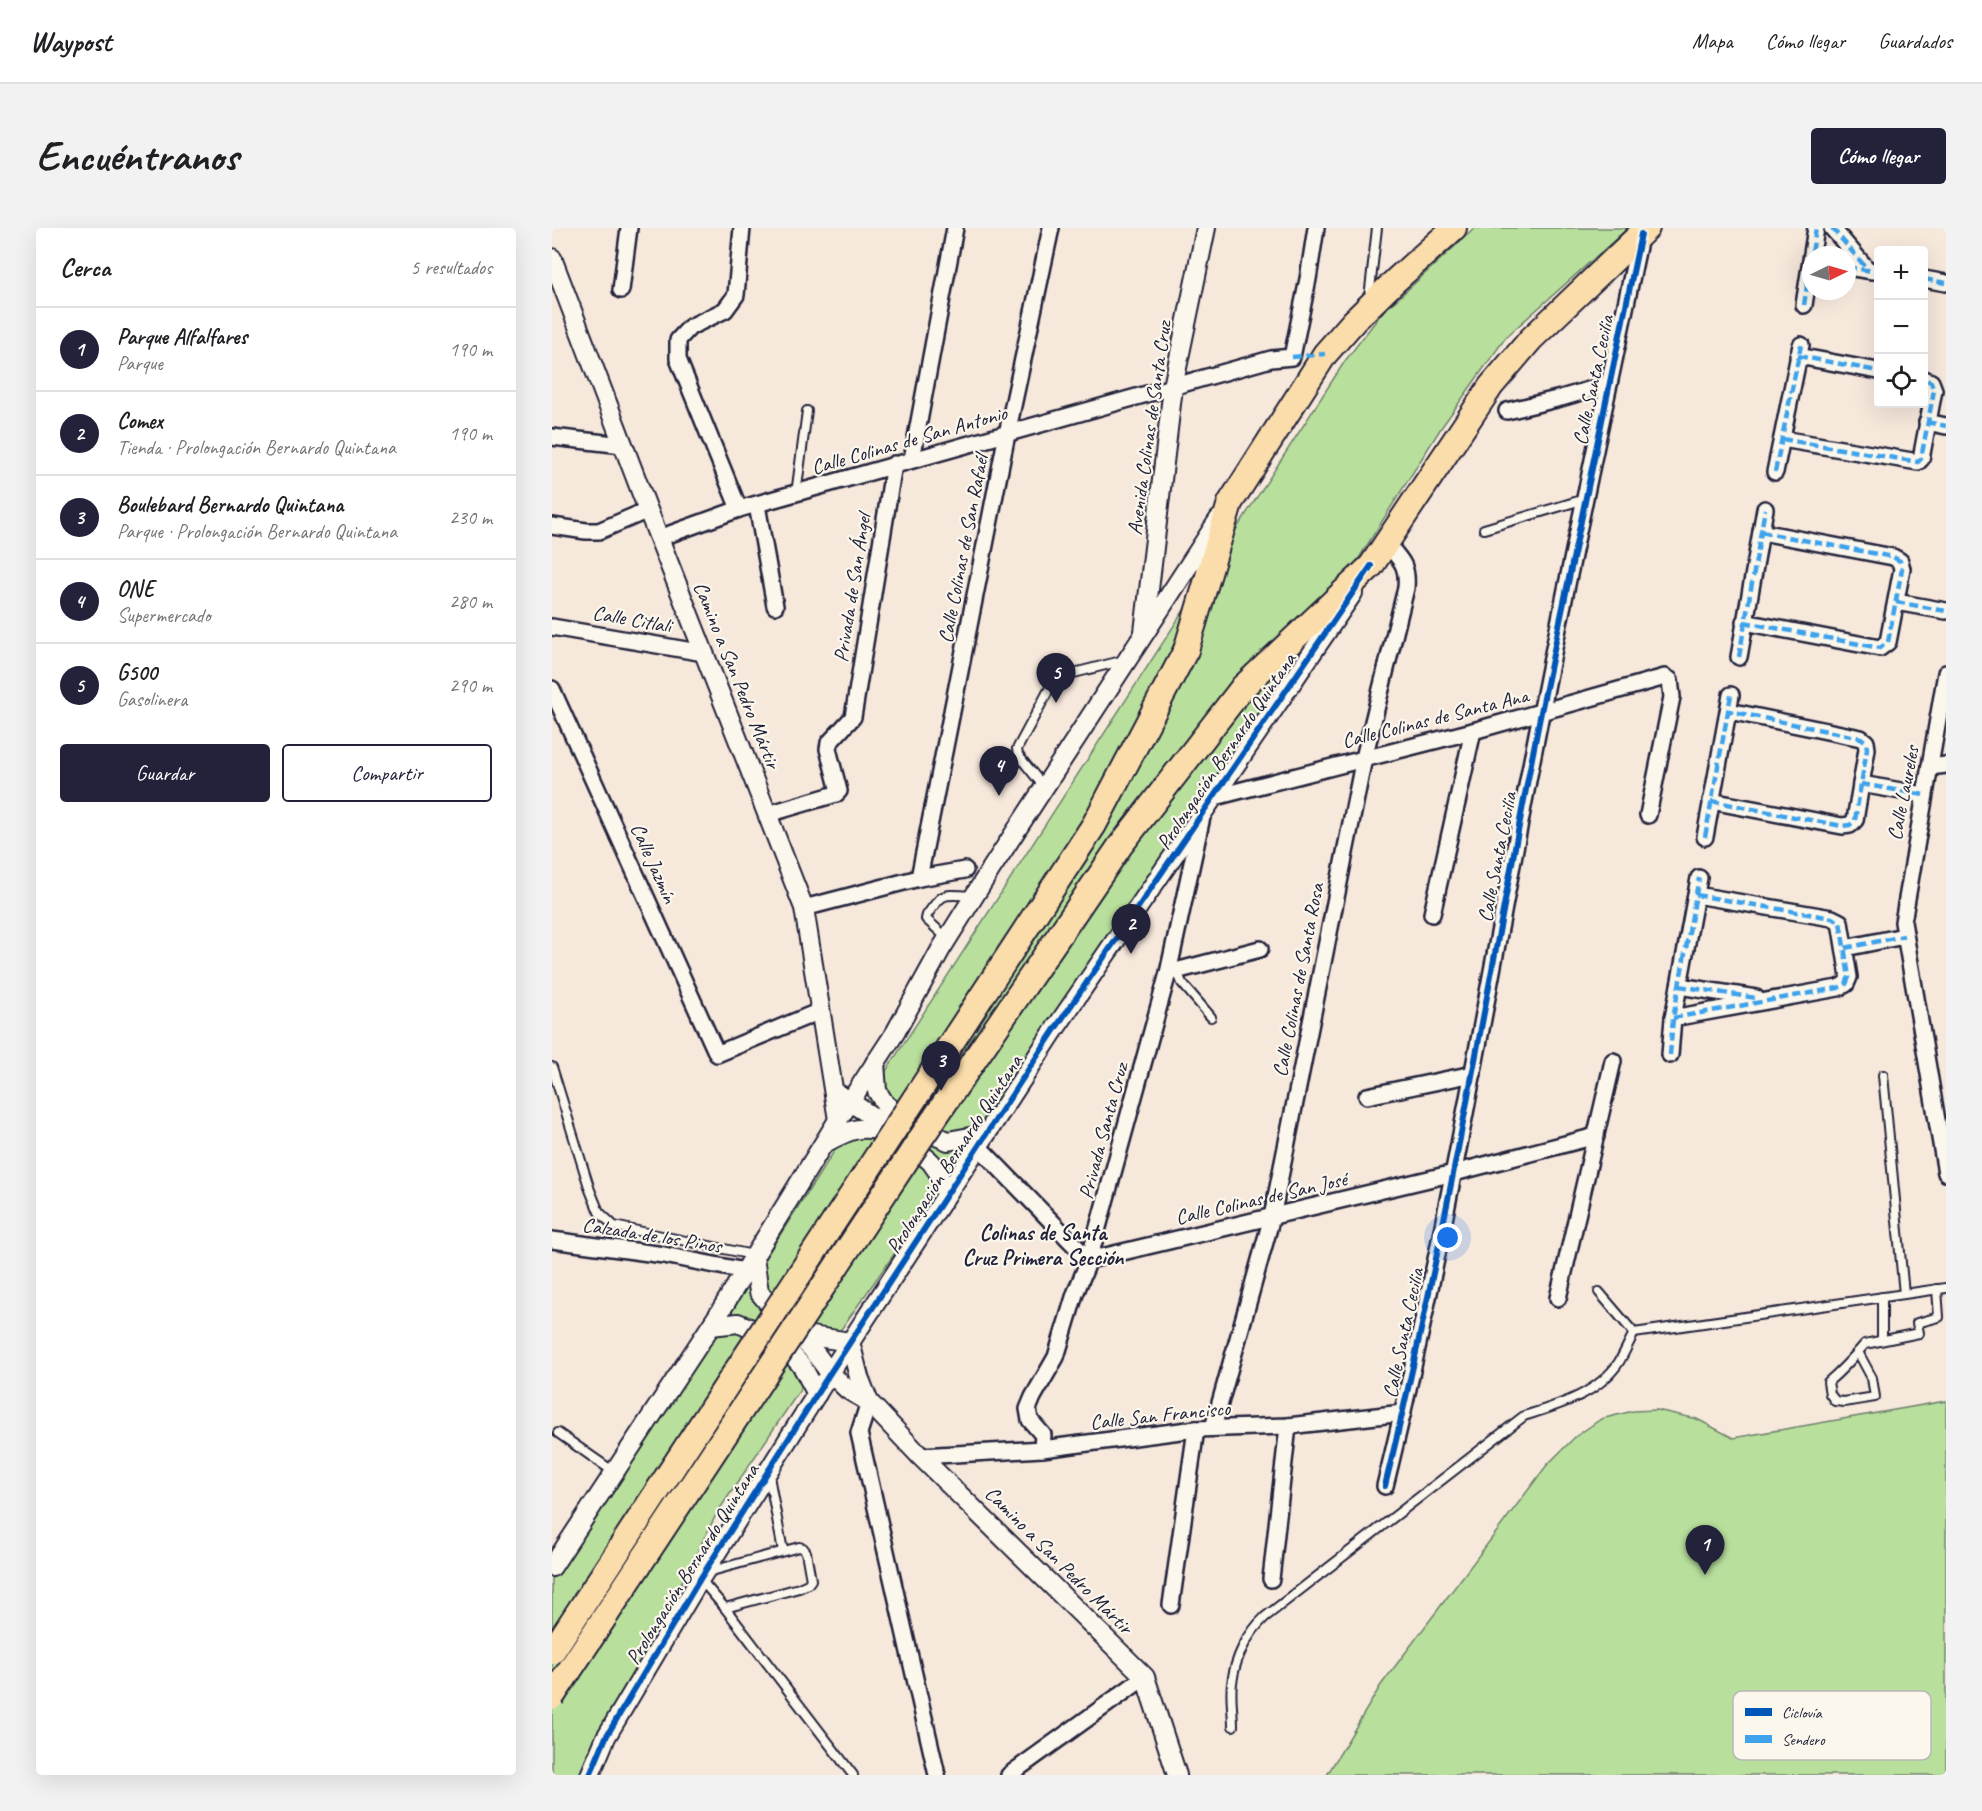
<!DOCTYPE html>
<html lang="es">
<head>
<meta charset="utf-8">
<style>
  body { margin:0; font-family:Caveat,sans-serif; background:#f2f2f2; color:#202124 }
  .controls { position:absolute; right:18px; top:18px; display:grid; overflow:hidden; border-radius:6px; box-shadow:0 6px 24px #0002 }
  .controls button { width:54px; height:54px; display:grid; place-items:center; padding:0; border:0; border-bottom:2px solid #e0e0e0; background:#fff; color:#202124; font:30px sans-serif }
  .compass { position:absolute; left:1250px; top:18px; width:54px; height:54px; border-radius:50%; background:#fff; box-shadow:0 6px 24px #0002; rotate:85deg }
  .you { position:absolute; left:896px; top:1010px; width:21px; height:21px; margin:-15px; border:4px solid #fff; border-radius:50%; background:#1a73e8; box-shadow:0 0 0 9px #1a73e833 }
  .badge { display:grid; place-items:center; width:39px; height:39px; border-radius:50%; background:#22223b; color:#fff; font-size:20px; font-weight:700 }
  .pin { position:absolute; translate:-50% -50px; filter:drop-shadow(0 2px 3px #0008) }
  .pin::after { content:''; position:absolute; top:32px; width:21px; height:18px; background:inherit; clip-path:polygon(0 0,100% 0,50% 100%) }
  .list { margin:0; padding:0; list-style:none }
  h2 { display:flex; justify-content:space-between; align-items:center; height:78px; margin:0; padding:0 24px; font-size:26px }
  h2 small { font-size:20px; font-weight:400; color:#757577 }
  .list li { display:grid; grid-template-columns:39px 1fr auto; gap:18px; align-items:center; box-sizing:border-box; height:84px; padding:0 24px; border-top:2px solid #e0e0e0 }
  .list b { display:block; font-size:22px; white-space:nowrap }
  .list p { margin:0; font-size:20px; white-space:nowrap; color:#757577 }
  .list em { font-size:20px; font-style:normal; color:#757577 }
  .actions { display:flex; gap:12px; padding:18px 24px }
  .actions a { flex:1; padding:14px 0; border:2px solid #22223b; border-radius:6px; text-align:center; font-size:21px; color:#22223b }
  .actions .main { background:#22223b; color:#fff }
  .icon { flex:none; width:33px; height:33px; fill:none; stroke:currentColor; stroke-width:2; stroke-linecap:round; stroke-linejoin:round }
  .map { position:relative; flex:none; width:1394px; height:1547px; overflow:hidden; border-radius:6px }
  header { display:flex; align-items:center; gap:36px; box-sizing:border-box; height:84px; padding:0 30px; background:#fff; border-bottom:2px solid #e0e0e0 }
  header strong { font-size:28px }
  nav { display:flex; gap:33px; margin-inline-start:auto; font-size:21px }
  .intro { display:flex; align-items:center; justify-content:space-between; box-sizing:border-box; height:144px; padding:0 36px }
  h1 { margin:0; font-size:42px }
  .button { padding:15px 27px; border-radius:6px; background:#22223b; color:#fff; font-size:21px; font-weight:700 }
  main { display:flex; gap:36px; padding:0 36px }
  aside { flex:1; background:#fff; border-radius:6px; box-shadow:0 6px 24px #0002 }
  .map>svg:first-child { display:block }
  .green { fill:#b8e09c; stroke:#6d816c; stroke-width:1.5 }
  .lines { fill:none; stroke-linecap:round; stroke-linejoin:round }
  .service-casing { stroke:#22223b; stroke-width:12 }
  .minor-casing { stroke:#22223b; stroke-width:20 }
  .tertiary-casing { stroke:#22223b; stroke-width:22 }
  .primary-casing { stroke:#22223b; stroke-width:28 }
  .service { stroke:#fbf7ec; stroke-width:8 }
  .minor { stroke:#fbf7ec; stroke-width:15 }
  .tertiary { stroke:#fbf7ec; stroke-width:18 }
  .primary { stroke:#fbddab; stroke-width:24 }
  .primary-bridge-casing { stroke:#22223b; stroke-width:28; stroke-linecap:butt }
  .primary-bridge { stroke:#fbddab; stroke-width:24 }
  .quiet { stroke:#3ea2ec; stroke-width:4.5; stroke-dasharray:9 4.5; stroke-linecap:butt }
  .cycleway-casing { stroke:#fbf7ec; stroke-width:10 }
  .cycleway { stroke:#0057b8; stroke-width:6 }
  .labels { text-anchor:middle; stroke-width:4.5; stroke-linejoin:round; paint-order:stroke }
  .street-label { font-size:21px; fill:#22223b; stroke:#fbf7ec }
  .neighbourhood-label { font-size:22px; font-weight:bold; fill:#22223b; stroke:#fbf7ec }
  .key { fill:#fbf7ec; stroke:#bab7b7; stroke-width:1.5 }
  .key-label { font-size:16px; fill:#22223b }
</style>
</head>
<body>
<header>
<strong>Waypost</strong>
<nav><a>Mapa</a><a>Cómo llegar</a><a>Guardados</a></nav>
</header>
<div class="intro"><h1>Encuéntranos</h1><a class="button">Cómo llegar</a></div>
<main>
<aside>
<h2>Cerca<small>5 resultados</small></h2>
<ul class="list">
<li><span class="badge">1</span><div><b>Parque Alfalfares</b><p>Parque</p></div><em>190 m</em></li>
<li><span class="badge">2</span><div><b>Comex</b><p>Tienda · Prolongación Bernardo Quintana</p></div><em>190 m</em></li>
<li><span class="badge">3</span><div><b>Boulebard Bernardo Quintana</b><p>Parque · Prolongación Bernardo Quintana</p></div><em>230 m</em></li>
<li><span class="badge">4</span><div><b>ONE</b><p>Supermercado</p></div><em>280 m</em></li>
<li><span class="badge">5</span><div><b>G500</b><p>Gasolinera</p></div><em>290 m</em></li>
</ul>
<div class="actions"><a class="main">Guardar</a><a>Compartir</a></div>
</aside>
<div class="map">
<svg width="1394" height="1547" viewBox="0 0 1394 1547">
  <rect width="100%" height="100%" fill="#f7e8dc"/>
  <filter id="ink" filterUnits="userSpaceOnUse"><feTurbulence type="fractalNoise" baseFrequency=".0167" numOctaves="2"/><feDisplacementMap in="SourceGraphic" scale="12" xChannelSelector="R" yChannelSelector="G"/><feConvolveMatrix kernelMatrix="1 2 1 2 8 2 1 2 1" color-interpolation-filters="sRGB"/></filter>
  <g filter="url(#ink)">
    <g class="green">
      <polygon points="923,0 1076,0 954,109 889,200 582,686 285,1107 165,1285 51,1508 33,1547 0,1547 0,1351 61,1253 206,1041 793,133 829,86"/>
      <polygon points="1394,1173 1394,1547 775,1547 829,1457 995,1237 1023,1209 1049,1191 1081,1183 1105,1182 1145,1191 1181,1210"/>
    </g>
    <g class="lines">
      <defs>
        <g id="service">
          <polyline points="817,70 825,0"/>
          <polyline points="244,266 255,183"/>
          <polyline points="932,301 1033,271"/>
          <polyline points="492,559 466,527 465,521 501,454 518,446 573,432"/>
          <path d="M396 711 374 691 375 687C392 662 392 667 421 668"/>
          <polyline points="625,743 630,755 659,789"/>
          <polyline points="0,839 38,962 47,984 62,998 201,1027"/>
          <polyline points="1331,847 1352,1066"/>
          <polyline points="1047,1064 1082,1105 1394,1060"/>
          <polyline points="1330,1112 1330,1069"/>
          <path d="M1306 1124 1320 1150 1323 1169 1292 1174 1283 1173 1278 1166 1276 1154C1290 1142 1301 1130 1313 1116L1367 1105 1365 1095 1387 1089 1385 1061"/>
          <polyline points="6,1205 62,1244"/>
          <polyline points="217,1248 231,1323"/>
          <polyline points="149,1352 173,1380 247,1360 256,1356 259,1352 254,1324 251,1320 247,1319 156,1344"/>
          <polyline points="173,1380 301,1547"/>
          <path d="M681 1498C681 1484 678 1469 680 1455 683 1430 695 1406 713 1389L972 1188C1007 1177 1046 1166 1067 1134 1073 1124 1077 1114 1082 1105"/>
        </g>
        <g id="minor">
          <polyline points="1280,0 1316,42"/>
          <polyline points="1295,39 1321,43"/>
          <polyline points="1372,51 1394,55"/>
          <polyline points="69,62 77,0"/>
          <polyline points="1252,77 1264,0"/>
          <polyline points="1246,128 1326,143"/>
          <polyline points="955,183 1009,170 1057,156"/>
          <polyline points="1375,194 1394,198"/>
          <polyline points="0,209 71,217"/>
          <polyline points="1230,211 1366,234 1369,231 1382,162 1379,154 1372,151"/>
          <polyline points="360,231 403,0"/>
          <polyline points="1223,244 1249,117"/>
          <polyline points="205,277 223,378"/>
          <polyline points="187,281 126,131 126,112 138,99 173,82 184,67 190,0"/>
          <polyline points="0,298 34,303 47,303 96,282"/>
          <polyline points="107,310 187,281 719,131 740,129 756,51 764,0"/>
          <polyline points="1344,374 1394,383"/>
          <polyline points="1192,394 1328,420 1336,414 1350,341 1348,333 1341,329 1209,304"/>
          <polyline points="0,399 152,425"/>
          <polyline points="1187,429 1213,281"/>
          <polyline points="1394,445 1351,694 1394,945"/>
          <polyline points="0,461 165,826 268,783"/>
          <polyline points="1378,539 1394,537"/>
          <polyline points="1309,556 1372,567"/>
          <polyline points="663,569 921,503 1113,449 1118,452 1120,469 1096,587"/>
          <polyline points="1159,573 1290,598 1298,597 1303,592 1315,521 1314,514 1309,510 1177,483"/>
          <polyline points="216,586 284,566 287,563 276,521 277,515 301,489 342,236"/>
          <polyline points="1153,609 1179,467"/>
          <polyline points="367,650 455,206 499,0"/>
          <polyline points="252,680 367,650 413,642"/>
          <polyline points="880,686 921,503"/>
          <polyline points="1293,720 1352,708"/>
          <polyline points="616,745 708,721"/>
          <polyline points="1127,758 1204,770"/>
          <polyline points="1121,790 1286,760 1294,756 1297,749 1288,694 1280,690 1144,667"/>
          <polyline points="1118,827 1121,790 1147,650"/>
          <polyline points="815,868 921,846"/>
          <polyline points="426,918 537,1032 902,945 1044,908"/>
          <polyline points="0,1012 112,1027 193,1043"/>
          <polyline points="1006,1070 1061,833"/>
          <polyline points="317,1174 307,1205 385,1547"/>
          <path d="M661 1200 720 989 812 530 854 360C856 337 849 332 834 315"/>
          <polyline points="490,1221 491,1207 478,1192 476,1181 481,1169 504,1129 523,1066 537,1032 616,745 650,589"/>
          <polyline points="368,1228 490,1221 644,1201 736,1198 851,1185"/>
          <path d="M833 1258C896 1003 938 743 989 486 1020 326 1055 168 1088 9"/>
          <polyline points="719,1351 736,1198"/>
          <polyline points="619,1377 644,1201"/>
          <polyline points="457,1547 593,1449"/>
        </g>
        <g id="tertiary">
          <polyline points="0,30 96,282 252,680 286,892"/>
          <polyline points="592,404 621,159 654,0"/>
          <polyline points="323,835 325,863 333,876 361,898 396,913 434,906"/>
          <polyline points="288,867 345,905 379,934 386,944 394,966"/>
          <path d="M273 915C302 899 308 898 341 904"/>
          <polyline points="202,1029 207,1064 233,1095 260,1121 278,1145 296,1162 317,1174 368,1228 593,1449 625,1547"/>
          <polyline points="159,1098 186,1095 223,1111 232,1118 250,1138 265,1166"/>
          <polyline points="246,1106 298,1114"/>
          <polyline points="298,1114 307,1149 317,1174"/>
          <polyline points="0,1339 166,1087 286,892 343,805 389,721 439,641 667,291"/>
          <polyline points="38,1547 54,1509 148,1351 278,1145 503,801 801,365"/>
        </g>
        <g id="primary">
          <polyline points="634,422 678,275 773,126 802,93 844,52 902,0"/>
          <polyline points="691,459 819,338 939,158 979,111 1095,0"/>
        </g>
      </defs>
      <use href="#service" class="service-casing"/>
      <use href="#minor" class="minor-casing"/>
      <use href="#tertiary" class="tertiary-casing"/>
      <use href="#primary" class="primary-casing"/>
      <use href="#service" class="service"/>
      <use href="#minor" class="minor"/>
      <use href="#tertiary" class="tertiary"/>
      <use href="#primary" class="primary"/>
      <defs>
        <g id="primary-bridge">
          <polyline points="0,1424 542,597 634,422"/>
          <polyline points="0,1469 369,910 568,618 691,459"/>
        </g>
      </defs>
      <use href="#primary-bridge" class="primary-bridge-casing"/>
      <use href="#primary-bridge" class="primary-bridge"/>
      <g class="quiet">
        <polyline points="1280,0 1316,42"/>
        <polyline points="1295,39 1326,44"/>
        <polyline points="1372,51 1394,55"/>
        <polyline points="1252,77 1264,0"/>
        <polyline points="1246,128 1326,143"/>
        <polyline points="740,129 773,126"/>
        <polyline points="1375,194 1394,198"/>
        <polyline points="1230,211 1366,234 1369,231 1382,162 1379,154 1372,151"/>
        <polyline points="1223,244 1249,117"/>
        <polyline points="1344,374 1394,383"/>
        <polyline points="1192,394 1328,420 1336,414 1350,341 1348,333 1341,329 1209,304"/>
        <polyline points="1187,429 1213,281"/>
        <polyline points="1309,556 1372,567"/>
        <polyline points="1159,573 1290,598 1298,597 1303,592 1315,521 1314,514 1309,510 1177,483"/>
        <polyline points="1153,609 1179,467"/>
        <polyline points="1293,720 1352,708"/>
        <polyline points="1127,758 1204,770"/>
        <polyline points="1121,790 1286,760 1294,756 1297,749 1288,694 1280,690 1144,667"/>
        <polyline points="1118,827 1121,790 1147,650"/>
      </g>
      <defs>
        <g id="cycleway">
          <path d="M833 1258C896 1002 938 742 989 484 1021 324 1055 165 1089 6"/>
          <polyline points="38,1547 54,1509 148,1351 278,1145 503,801 819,338"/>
        </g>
      </defs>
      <use href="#cycleway" class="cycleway-casing"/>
      <use href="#cycleway" class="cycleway"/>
    </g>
  </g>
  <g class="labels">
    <g class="street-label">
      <text transform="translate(1041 152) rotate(-78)" y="7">Calle Santa Cecilia</text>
      <text transform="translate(597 200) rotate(-82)" y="7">Avenida Colinas de Santa Cruz</text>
      <text transform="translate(357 212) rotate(-16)" y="7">Calle Colinas de San Antonio</text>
      <text transform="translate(411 321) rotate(-79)" y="7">Calle Colinas de San Rafaél</text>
      <text transform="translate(300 360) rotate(-81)" y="7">Privada de San Ángel</text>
      <text transform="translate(80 391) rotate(10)" y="7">Calle Citlali</text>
      <text transform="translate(185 447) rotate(68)" y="7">Camino a San Pedro Mártir</text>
      <text transform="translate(883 490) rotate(-14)" y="7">Calle Colinas de Santa Ana</text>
      <text transform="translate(674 523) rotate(-56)" y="7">Prolongación Bernardo Quintana</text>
      <text transform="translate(1351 565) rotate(-79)" y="7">Calle Laureles</text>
      <text transform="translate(945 629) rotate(-79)" y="7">Calle Santa Cecilia</text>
      <text transform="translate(102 635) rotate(66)" y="7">Calle Jazmín</text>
      <text transform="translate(746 752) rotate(-79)" y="7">Calle Colinas de Santa Rosa</text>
      <text transform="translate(551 903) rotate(-75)" y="7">Privada Santa Cruz</text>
      <text transform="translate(402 926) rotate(-57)" y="7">Prolongación Bernardo Quintana</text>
      <text transform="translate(709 970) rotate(-13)" y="7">Calle Colinas de San José</text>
      <text transform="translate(100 1007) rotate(9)" y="7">Calzada de los Pinos</text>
      <text transform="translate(851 1105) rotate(-78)" y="7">Calle Santa Cecilia</text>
      <text transform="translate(608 1187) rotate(-6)" y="7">Calle San Francisco</text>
      <text transform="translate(507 1332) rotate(45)" y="7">Camino a San Pedro Mártir</text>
      <text transform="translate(140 1336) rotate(-58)" y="7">Prolongación Bernardo Quintana</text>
    </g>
    <g class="neighbourhood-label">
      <text x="491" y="1012">Colinas de Santa<tspan x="491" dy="25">Cruz Primera Sección</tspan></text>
    </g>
  </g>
  <rect x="1181" y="1463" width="198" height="69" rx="9" class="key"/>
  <rect x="1193" y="1480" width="27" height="8" fill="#0057b8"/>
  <rect x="1193" y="1507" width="27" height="8" fill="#3ea2ec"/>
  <g class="key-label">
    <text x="1230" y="1490">Ciclovía</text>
    <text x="1230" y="1517">Sendero</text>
  </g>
</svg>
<div class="controls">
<button>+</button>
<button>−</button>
<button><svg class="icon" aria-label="locate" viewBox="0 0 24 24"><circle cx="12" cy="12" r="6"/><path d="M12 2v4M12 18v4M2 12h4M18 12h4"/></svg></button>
</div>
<svg class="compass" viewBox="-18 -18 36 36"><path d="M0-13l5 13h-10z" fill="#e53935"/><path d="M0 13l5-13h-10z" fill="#757577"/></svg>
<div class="you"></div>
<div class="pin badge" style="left:1153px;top:1347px">1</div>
<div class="pin badge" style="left:579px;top:726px">2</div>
<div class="pin badge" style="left:389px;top:863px">3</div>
<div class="pin badge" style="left:447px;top:568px">4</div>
<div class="pin badge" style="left:504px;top:475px">5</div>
</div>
</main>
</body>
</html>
